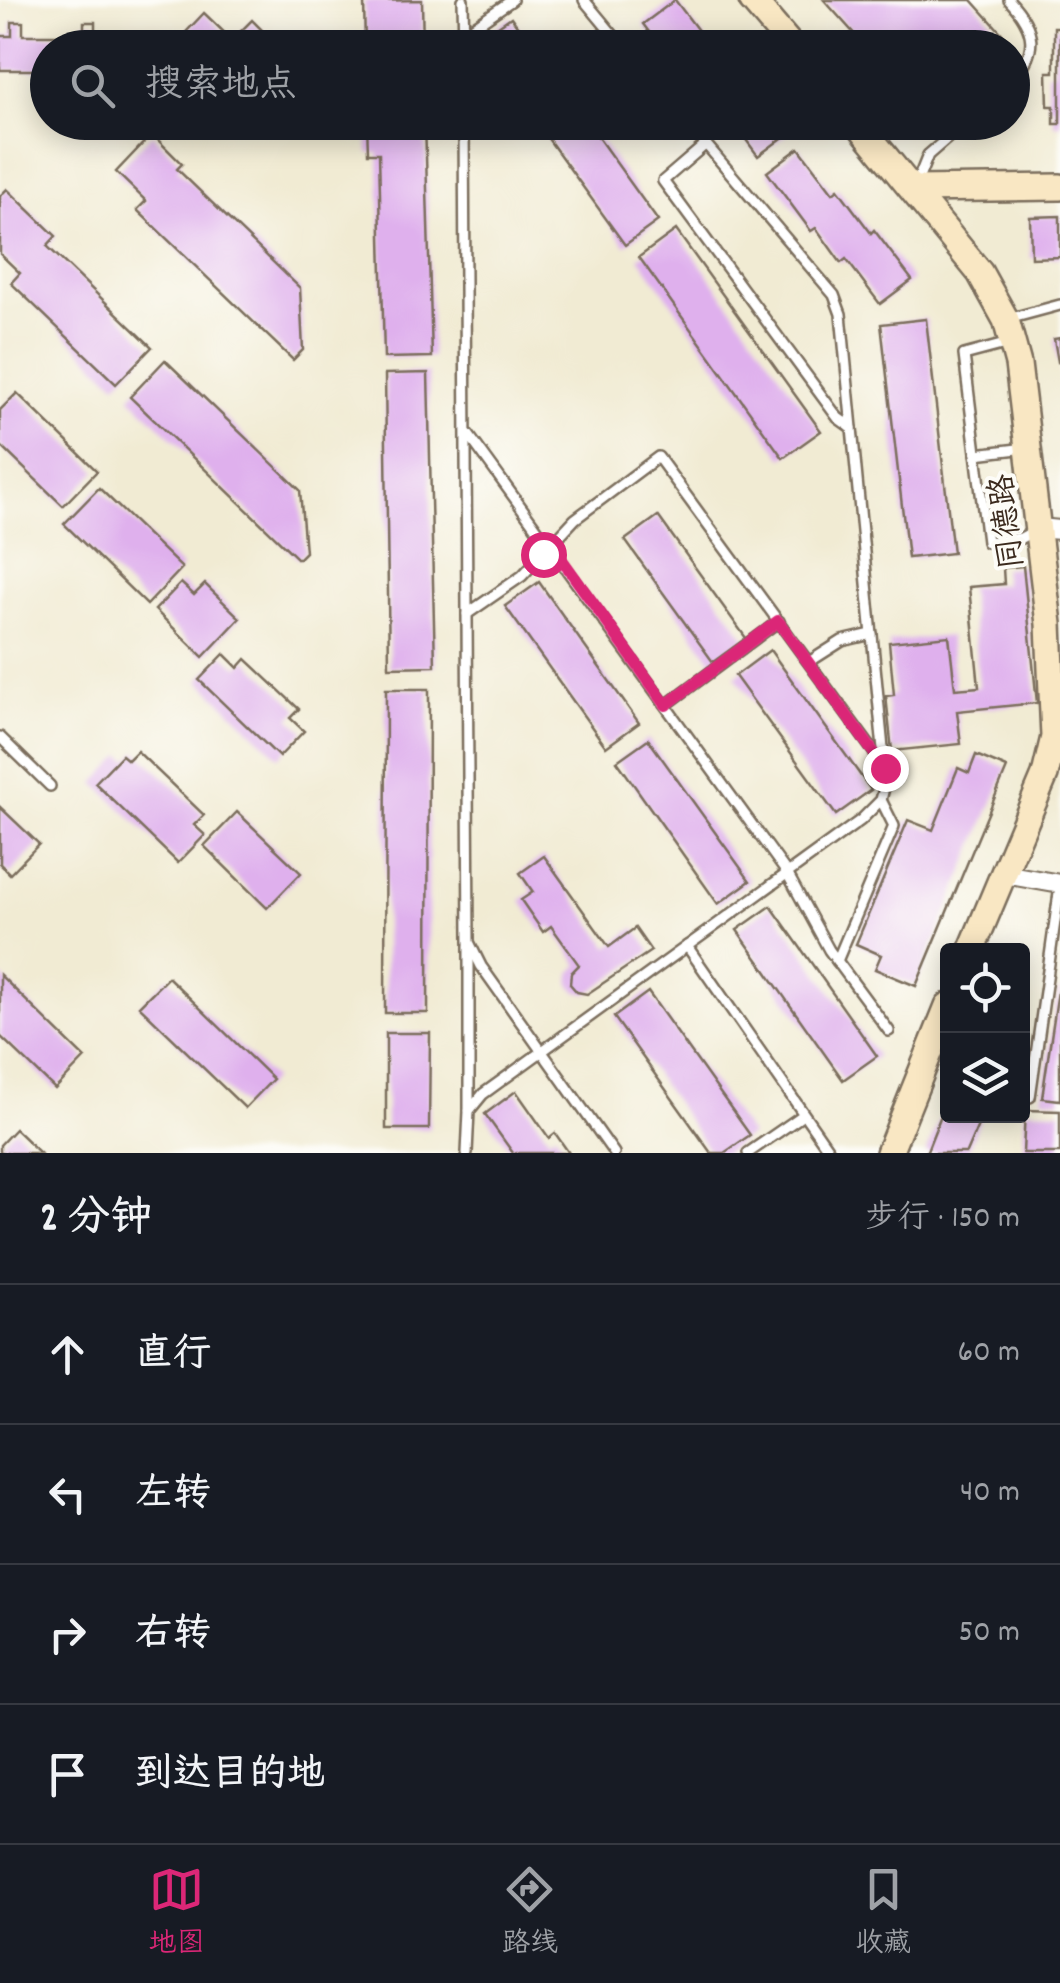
<!DOCTYPE html>
<html lang="zh">
<head>
<meta charset="utf-8">
<style>
  body { margin:0; font-family:Dekko,"LXGW WenKai TC",sans-serif; background:#20242c; color:#f1f3f6 }
  .controls { position:absolute; right:30px; bottom:30px; display:grid; overflow:hidden; border-radius:10px; box-shadow:0 5px 25px #0003 }
  .controls button { width:90px; height:90px; display:grid; place-items:center; padding:0; border:0; border-bottom:2px solid #363941; background:#171b24; color:#f1f3f6; font:50px sans-serif }
  .stop { position:absolute; width:30px; height:30px; margin:-22px; border:8px solid #db2777; border-radius:50%; background:#fff }
  .stop.end { background:#db2777; border-color:#fff; box-shadow:0 2px 10px #0008 }
  .list { margin:0; padding:0; list-style:none }
  h2 { display:flex; justify-content:space-between; align-items:center; height:130px; margin:0; padding:0 40px; font-size:42px }
  h2 small { font-size:32px; font-weight:400; color:#9ea1a6 }
  .list li { display:grid; grid-template-columns:65px 1fr auto; gap:30px; align-items:center; box-sizing:border-box; height:140px; padding:0 40px; border-top:2px solid #363941 }
  .list b { display:block; font-size:38px; white-space:nowrap }
  .list em { font-size:32px; font-style:normal; color:#9ea1a6 }
  .icon { flex:none; width:55px; height:55px; fill:none; stroke:currentColor; stroke-width:2; stroke-linecap:round; stroke-linejoin:round }
  .map { position:relative; flex:none; width:1060px; height:1153px; overflow:hidden }
  .search { position:absolute; background:#171b24; box-shadow:0 5px 25px #0003; left:30px; right:30px; top:30px; height:110px; display:flex; align-items:center; gap:25px; box-sizing:border-box; padding:0 35px; border-radius:55px; color:#9ea1a6; font-size:38px }
  .sheet { height:690px; background:#171b24 }
  nav { display:flex; justify-content:space-around; align-items:center; box-sizing:border-box; height:140px; border-top:2px solid #363941; background:#171b24; font-size:28px; color:#9ea1a6 }
  nav a { display:grid; justify-items:center; gap:5px }
  nav .on { color:#db2777 }
  .map>svg:first-child { display:block }
  .building { fill:#dfb0ed }
  .lines { fill:none; stroke-linecap:round; stroke-linejoin:round }
  .lane-casing { stroke:#7b6e5d; stroke-width:14 }
  .street-casing { stroke:#7b6e5d; stroke-width:22 }
  .secondary-casing { stroke:#7b6e5d; stroke-width:30 }
  .lane { stroke:#fff; stroke-width:9 }
  .street { stroke:#fff; stroke-width:18 }
  .secondary { stroke:#f9e7c3; stroke-width:25 }
  .route { stroke:#db2777; stroke-width:12 }
  .labels { text-anchor:middle; stroke-width:8; stroke-linejoin:round; paint-order:stroke }
  .street-label { font-size:32px; fill:#3b2a1e; stroke:#fdfcf7 }
</style>
</head>
<body>
<div class="map">
<svg width="1060" height="1153" viewBox="0 0 1060 1153">
  <rect width="100%" height="100%" fill="#fdfcf7"/>
  <filter id="ink" filterUnits="userSpaceOnUse"><feTurbulence type="fractalNoise" baseFrequency=".01" numOctaves="2"/><feDisplacementMap in="SourceGraphic" scale="20" xChannelSelector="R" yChannelSelector="G"/><feConvolveMatrix kernelMatrix="1 2 1 2 8 2 1 2 1" color-interpolation-filters="sRGB"/></filter>
  <filter id="wash" filterUnits="userSpaceOnUse"><feTurbulence type="fractalNoise" baseFrequency=".0048" numOctaves="4" result="noise"/><feDisplacementMap in="SourceGraphic" scale="40" xChannelSelector="R" yChannelSelector="G"/><feGaussianBlur stdDeviation="2.25" result="paint"/><feColorMatrix in="noise" values="0 0 0 0 0 0 0 0 0 0 0 0 0 0 0 0 0 1.4 0 .05"/><feComposite in="paint" operator="in"/></filter>
  <g filter="url(#wash)">
    <rect width="100%" height="100%" fill="#f1ebd3"/>
    <g id="blocks">
      <g class="building">
        <polygon points="422,0 423,48 365,48 364,1"/>
        <polygon points="675,0 709,45 713,42 717,48 661,48 643,24"/>
        <polygon points="824,0 972,0 1015,48 867,48"/>
        <polygon points="204,13 232,40 252,20 280,48 171,48"/>
        <polygon points="511,17 533,48 482,48 477,41"/>
        <polygon points="12,22 23,22 23,35 84,35 84,22 95,22 95,34 113,34 113,48 48,48 48,70 0,70 0,36 12,36"/>
        <polygon points="1054,27 1060,27 1060,124 1054,124 1054,106 1048,106 1047,72 1054,72"/>
        <polygon points="367,122 425,122 432,357 384,358 379,153 368,153"/>
        <polygon points="536,122 587,122 658,221 625,245"/>
        <polygon points="733,122 781,122 789,133 758,156"/>
        <polygon points="152,134 182,164 177,169 300,288 303,350 293,360 137,210 146,201 116,172"/>
        <polygon points="799,148 833,193 838,189 871,233 874,230 912,280 880,304 846,259 841,263 816,228 811,231 767,172"/>
        <polygon points="7,189 56,236 47,246 152,347 116,384 11,283 20,273 0,254 0,196"/>
        <polygon points="1060,216 1060,257 1031,258 1030,217"/>
        <polygon points="676,230 821,431 783,458 639,257"/>
        <polygon points="926,319 953,553 908,558 881,324"/>
        <polygon points="1060,338 1060,361 1058,362 1054,339"/>
        <polygon points="165,360 300,490 305,552 298,559 130,397"/>
        <polygon points="428,373 435,666 389,667 385,374"/>
        <polygon points="17,393 97,471 63,506 0,445 0,410"/>
        <polygon points="99,488 182,568 147,605 64,524"/>
        <polygon points="658,516 746,638 713,662 625,540"/>
        <polygon points="1023,566 1037,703 957,711 961,744 892,751 886,696 894,695 889,642 949,636 955,689 979,687 969,587 1004,584 1003,568"/>
        <polygon points="539,582 639,723 606,747 505,606"/>
        <polygon points="181,583 194,595 205,584 240,618 203,657 155,610"/>
        <polygon points="770,650 871,790 836,815 735,676"/>
        <polygon points="224,654 238,668 246,659 299,709 290,718 304,731 279,757 199,680"/>
        <polygon points="386,689 429,689 428,1013 385,1013"/>
        <polygon points="648,739 750,881 718,904 617,761"/>
        <polygon points="137,751 204,815 194,825 205,835 178,863 95,783 122,755 128,760"/>
        <polygon points="976,755 1007,768 916,986 875,969 881,955 856,944 908,820 933,830 958,768 969,773"/>
        <polygon points="0,807 39,844 10,874 0,864"/>
        <polygon points="237,812 301,873 267,908 204,846"/>
        <polygon points="544,856 609,947 635,928 651,951 587,994 577,992 570,984 571,973 579,965 551,926 543,932 521,900 533,892 520,873"/>
        <polygon points="771,906 877,1056 843,1080 737,930"/>
        <polygon points="0,975 85,1058 55,1089 0,1036"/>
        <polygon points="168,977 273,1079 245,1108 139,1006"/>
        <polygon points="1058,991 1060,991 1060,1100 1042,1098"/>
        <polygon points="648,992 750,1135 724,1153 711,1153 614,1017"/>
        <polygon points="386,1033 430,1033 429,1129 386,1129"/>
        <polygon points="516,1091 549,1138 555,1133 569,1153 513,1153 485,1114"/>
        <polygon points="947,1100 948,1116 982,1116 966,1153 926,1153"/>
        <polygon points="1025,1110 1060,1111 1060,1153 1023,1153"/>
        <polygon points="15,1129 40,1153 0,1153 0,1145"/>
      </g>
    </g>
  </g>
  <g filter="url(#ink)">
    <use href="#blocks" fill-opacity="0" stroke="#7b6e5d" stroke-width="2.5"/>
    <g class="lines">
      <defs>
        <g id="lane">
          <polyline points="463,0 464,48"/>
          <polyline points="584,0 624,48"/>
          <path d="M1009 0C1036 29 1039 51 1012 81"/>
          <polyline points="463,34 512,0"/>
          <polyline points="464,122 469,942 481,966 614,1153"/>
          <polyline points="706,144 663,181 838,418 852,428"/>
          <polyline points="916,185 928,155 966,122"/>
          <polyline points="1008,319 1060,305"/>
          <polyline points="1009,343 964,355 987,542 1021,538 1034,531"/>
          <polyline points="468,434 787,873 829,950 889,1031"/>
          <polyline points="976,454 1026,448"/>
          <polyline points="467,614 522,576 575,519 658,457 885,767"/>
          <polyline points="809,662 842,641 872,634"/>
          <polyline points="666,705 779,621"/>
          <polyline points="0,737 50,786"/>
          <polyline points="469,945 469,1110"/>
          <polyline points="687,946 831,1153"/>
          <polyline points="837,961 894,826 881,800"/>
          <polyline points="1030,1097 1060,886"/>
          <polyline points="467,1153 469,1111 483,1094 861,820 881,800 886,780 841,314 834,295 687,122"/>
          <polyline points="748,1153 803,1115"/>
        </g>
        <g id="street">
          <polyline points="1039,528 1060,530"/>
          <polyline points="1004,874 1060,884"/>
        </g>
        <g id="secondary">
          <polyline points="752,0 793,48"/>
          <polyline points="857,122 980,273 1006,320 1018,364 1049,624 1054,737 1045,775 971,951"/>
          <polyline points="914,189 1060,187"/>
          <polyline points="889,1153 948,1006"/>
        </g>
      </defs>
      <use href="#lane" class="lane-casing"/>
      <use href="#street" class="street-casing"/>
      <use href="#secondary" class="secondary-casing"/>
      <use href="#lane" class="lane"/>
      <use href="#street" class="street"/>
      <use href="#secondary" class="secondary"/>
    </g>
  </g>
  <g class="lines" filter="url(#ink)">
    <polyline class="route" points="543,554 550,543 666,705 778,621 885,768"/>
  </g>
  <g class="labels">
    <g class="street-label">
      <text transform="translate(1005 522) rotate(-97)" y="11">同德路</text>
    </g>
  </g>
</svg>
<div class="controls">
<button><svg class="icon" aria-label="locate" viewBox="0 0 24 24"><circle cx="12" cy="12" r="6"/><path d="M12 2v4M12 18v4M2 12h4M18 12h4"/></svg></button>
<button><svg class="icon" aria-label="layers" viewBox="0 0 24 24"><path d="M12 4l9 5-9 5-9-5zM3 14l9 5 9-5"/></svg></button>
</div>
<div class="stop" style="left:543px;top:554px"></div>
<div class="stop end" style="left:885px;top:768px"></div>
<div class="search"><svg class="icon" aria-label="search" viewBox="0 0 24 24"><circle cx="10" cy="10" r="6"/><path d="M15 15l6 6"/></svg>搜索地点</div>
</div>
<section class="sheet">
<h2>2 分钟<small>步行 · 150 m</small></h2>
<ul class="list">
<li><svg class="icon" aria-label="ahead" viewBox="0 0 24 24"><path d="M12 20V5M6 11l6-6 6 6"/></svg><div><b>直行</b></div><em>60 m</em></li>
<li><svg class="icon" aria-label="left" viewBox="0 0 24 24"><path d="M17 20v-9H6M10 6l-5 5 5 5"/></svg><div><b>左转</b></div><em>40 m</em></li>
<li><svg class="icon" aria-label="right" viewBox="0 0 24 24"><path d="M7 20v-9h11M14 6l5 5-5 5"/></svg><div><b>右转</b></div><em>50 m</em></li>
<li><svg class="icon" aria-label="arrive" viewBox="0 0 24 24"><path d="M6 21V4h12l-3 4 3 4H6"/></svg><div><b>到达目的地</b></div></li>
</ul>
</section>
<nav>
<a class="on"><svg class="icon" aria-label="map" viewBox="0 0 24 24"><path d="M3 6l6-2 6 2 6-2v14l-6 2-6-2-6 2zM9 4v14M15 6v14"/></svg>地图</a>
<a><svg class="icon" aria-label="directions" viewBox="0 0 24 24"><path d="M12 3l9 9-9 9-9-9zM9 14v-3h6M13 9l2 2-2 2"/></svg>路线</a>
<a><svg class="icon" aria-label="saved" viewBox="0 0 24 24"><path d="M7 4h10v16l-5-4-5 4z"/></svg>收藏</a>
</nav>
</body>
</html>
